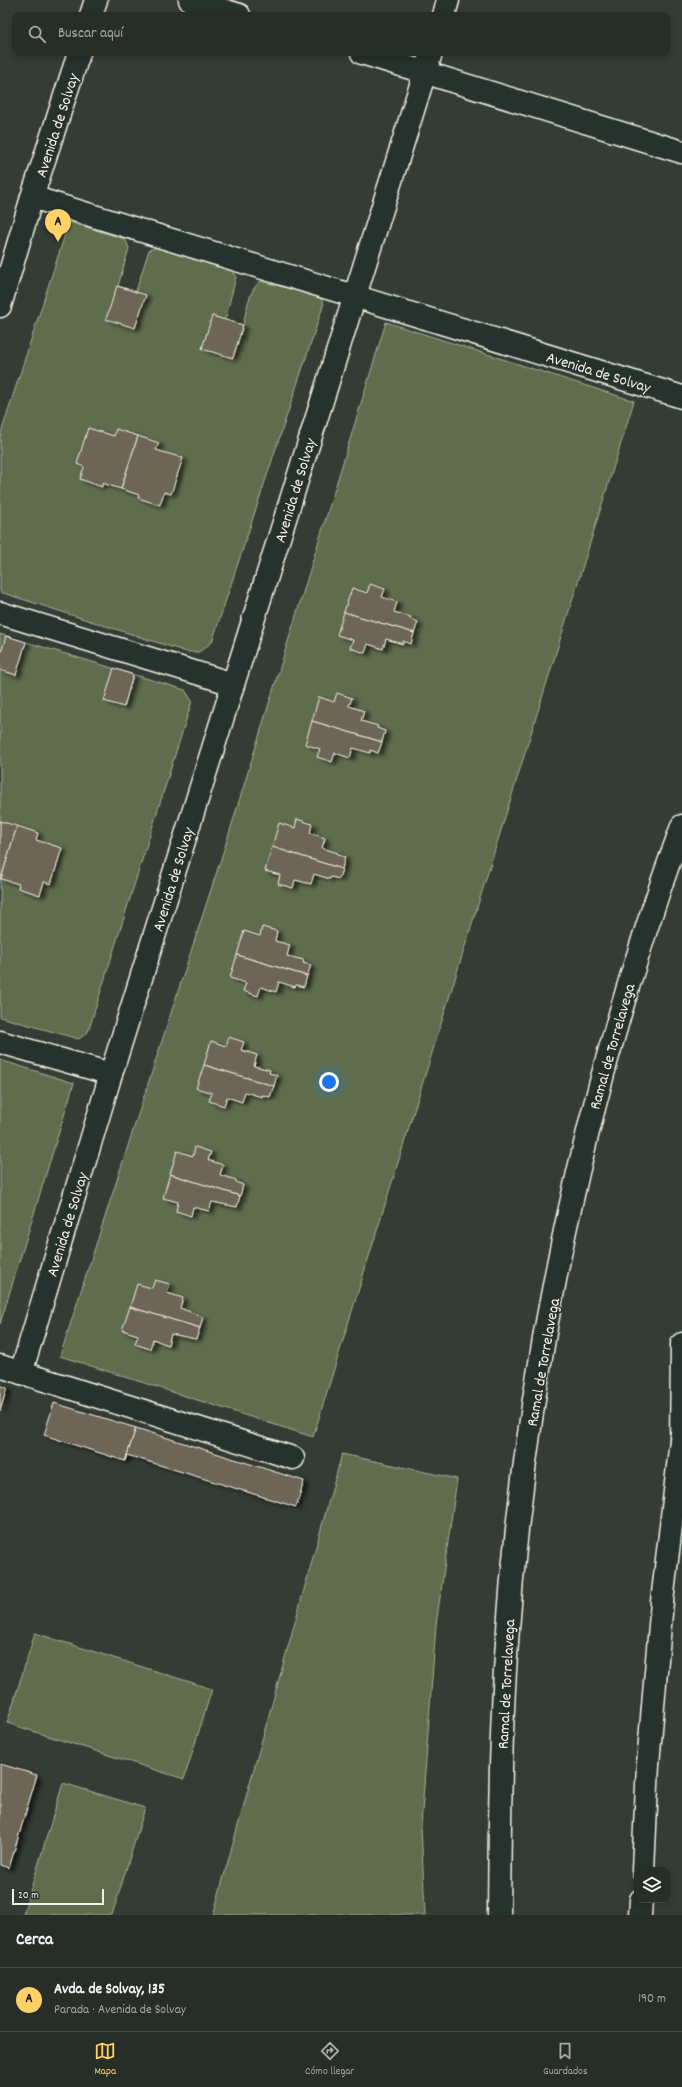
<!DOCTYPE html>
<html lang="es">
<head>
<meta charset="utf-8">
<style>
  body { margin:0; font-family:Dekko,sans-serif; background:#333a34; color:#f1f3f6 }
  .controls { position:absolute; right:12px; bottom:12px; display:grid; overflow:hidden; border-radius:8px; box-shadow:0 2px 6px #0003 }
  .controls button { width:36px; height:36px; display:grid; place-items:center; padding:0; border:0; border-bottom:1px solid #434a45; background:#272e28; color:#f1f3f6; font:20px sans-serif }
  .scale { position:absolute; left:12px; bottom:10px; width:92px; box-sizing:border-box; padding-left:4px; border:2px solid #f4f1e8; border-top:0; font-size:11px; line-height:14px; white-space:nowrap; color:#f4f1e8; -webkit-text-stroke:3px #26332d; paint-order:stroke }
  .you { position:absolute; left:329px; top:1082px; width:14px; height:14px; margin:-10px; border:3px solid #fff; border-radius:50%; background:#1a73e8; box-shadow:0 0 0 6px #1a73e833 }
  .badge { display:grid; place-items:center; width:26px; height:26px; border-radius:50%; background:#ffd166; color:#111; font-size:13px; font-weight:700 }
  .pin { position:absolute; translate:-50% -33px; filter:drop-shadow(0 1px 2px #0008) }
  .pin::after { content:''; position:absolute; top:21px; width:14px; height:12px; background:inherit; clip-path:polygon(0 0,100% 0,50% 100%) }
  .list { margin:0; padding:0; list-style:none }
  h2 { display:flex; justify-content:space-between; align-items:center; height:52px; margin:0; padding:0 16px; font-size:17px }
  h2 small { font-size:13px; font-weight:400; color:#a4a8a8 }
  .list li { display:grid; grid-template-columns:26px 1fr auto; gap:12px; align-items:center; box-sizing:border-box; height:64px; padding:0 16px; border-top:1px solid #434a45 }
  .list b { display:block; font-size:15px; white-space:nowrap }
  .list p { margin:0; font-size:13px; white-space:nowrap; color:#a4a8a8 }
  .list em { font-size:13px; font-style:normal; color:#a4a8a8 }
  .icon { flex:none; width:22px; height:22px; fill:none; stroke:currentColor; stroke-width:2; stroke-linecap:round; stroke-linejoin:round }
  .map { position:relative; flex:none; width:682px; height:1915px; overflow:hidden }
  .search { position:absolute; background:#272e28; box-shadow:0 2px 6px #0003; left:12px; right:12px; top:12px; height:44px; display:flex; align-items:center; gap:10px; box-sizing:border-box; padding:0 14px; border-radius:8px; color:#a4a8a8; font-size:15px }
  .sheet { height:116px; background:#272e28 }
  nav { display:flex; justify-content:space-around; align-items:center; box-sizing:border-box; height:56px; border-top:1px solid #434a45; background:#272e28; font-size:11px; color:#a4a8a8 }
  nav a { display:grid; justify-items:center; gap:2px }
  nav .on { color:#ffd166 }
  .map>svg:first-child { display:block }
  .green { fill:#5f6d4e; stroke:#aaaf9b }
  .building { fill:#6d6555; stroke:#f4f1e8; filter:url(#shadow) }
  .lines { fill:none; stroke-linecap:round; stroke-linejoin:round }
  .minor-casing { stroke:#f4f1e8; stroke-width:25 }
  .highway-casing { stroke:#f4f1e8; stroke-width:25 }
  .minor { stroke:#26332d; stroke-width:22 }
  .highway { stroke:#26332d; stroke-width:22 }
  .highway-bridge-casing { stroke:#f4f1e8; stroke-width:25; stroke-linecap:butt }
  .highway-bridge { stroke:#26332d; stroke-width:22 }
  .labels { text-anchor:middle; stroke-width:3; stroke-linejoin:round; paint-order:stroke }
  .street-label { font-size:16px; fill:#f4f1e8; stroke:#26332d }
</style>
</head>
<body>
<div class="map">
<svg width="682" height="1915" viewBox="0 0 682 1915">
  <defs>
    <filter id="shadow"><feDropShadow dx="4.5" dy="2.5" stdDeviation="2" flood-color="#0009"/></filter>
  </defs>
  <rect width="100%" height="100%" fill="#343d35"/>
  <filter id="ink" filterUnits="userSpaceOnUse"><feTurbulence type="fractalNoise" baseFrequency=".025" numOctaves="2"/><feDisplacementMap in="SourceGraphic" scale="8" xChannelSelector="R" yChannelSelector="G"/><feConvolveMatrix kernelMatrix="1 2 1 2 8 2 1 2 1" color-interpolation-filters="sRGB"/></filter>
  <g filter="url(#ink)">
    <g class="green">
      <path d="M69 222 125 239 129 248 118 286 136 291 149 250 158 247 231 270 236 277 225 320 243 325C246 312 249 289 261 281L316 296 321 299 324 303 212 642 199 652H187L0 592V436Z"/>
      <polygon points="386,322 634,401 313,1437 60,1356 229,834"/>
      <polygon points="0,634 185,690 192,701 88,1032 79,1039 0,1017"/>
      <polygon points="0,1060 74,1083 0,1324"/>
      <polygon points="342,1454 457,1479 436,1625 421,1826 425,1915 213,1915"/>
      <polygon points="35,1633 212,1689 184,1779 7,1723"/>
      <polygon points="63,1783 145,1808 112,1915 23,1915"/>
    </g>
    <g class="building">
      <polygon points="117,286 146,295 135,328 106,319"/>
      <polygon points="212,316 243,325 233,358 202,349"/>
      <polygon points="88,428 114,436 116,429 138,436 121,489 102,483 102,487 80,479 84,467 77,464"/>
      <polygon points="138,436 159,443 156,450 183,458 171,494 164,492 160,505 138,498 139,495 121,489"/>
      <polygon points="370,584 385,589 382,597 397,602 394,612 411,617 410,619 418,622 414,633 344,612 352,588 367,593"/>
      <polygon points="344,612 414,633 411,644 403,641 403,644 386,639 383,649 368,644 365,653 350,648 353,640 337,635"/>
      <polygon points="6,636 26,642 16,675 0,670 0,656"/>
      <polygon points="114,668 133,675 124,707 104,701"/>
      <polygon points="337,693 352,698 349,706 364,711 361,721 378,726 377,728 385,731 382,742 312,721 319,697 334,702"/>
      <polygon points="312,721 382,742 378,753 370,750 370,753 353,748 350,758 335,753 332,762 317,757 320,749 305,744"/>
      <polygon points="297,819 312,824 310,833 325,838 322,848 338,853 338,855 345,857 342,869 272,847 279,823 295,828"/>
      <polygon points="0,821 17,826 1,879 0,879"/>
      <polygon points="17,826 38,833 36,840 62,848 51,884 44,882 40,895 18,888 19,884 1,879"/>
      <polygon points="272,847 342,869 339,879 331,877 330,879 314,874 311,884 295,880 293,888 278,884 280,875 265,871"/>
      <polygon points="262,927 277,931 275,941 290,945 287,956 304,960 303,963 311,965 307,976 237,955 244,931 260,936"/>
      <polygon points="237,955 307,976 304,987 296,985 295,987 279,982 276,992 261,987 258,996 243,991 246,983 230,978"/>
      <polygon points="229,1037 244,1042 241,1050 257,1055 254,1066 270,1070 269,1073 277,1075 274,1086 204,1065 211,1041 226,1046"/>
      <polygon points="204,1065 274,1086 270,1097 262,1095 262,1097 245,1092 242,1102 227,1097 224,1106 209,1101 212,1093 196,1088"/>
      <polygon points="195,1147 211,1152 208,1160 223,1165 220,1175 236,1180 236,1182 243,1185 240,1196 170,1174 177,1151 193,1156"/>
      <polygon points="170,1174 240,1196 237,1207 212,1202 209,1211 193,1207 191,1216 176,1211 178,1202 163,1198"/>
      <polygon points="155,1280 170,1284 167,1293 183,1298 180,1308 203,1317 200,1328 130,1307 137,1284 152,1288"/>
      <polygon points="130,1307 200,1328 196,1339 171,1334 168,1345 153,1339 150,1349 135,1344 138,1335 122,1330"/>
      <polygon points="0,1386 7,1388 0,1411"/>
      <polygon points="54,1403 136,1428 125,1461 44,1435"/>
      <polygon points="136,1428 304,1481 296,1507 127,1455"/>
      <polygon points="0,1764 37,1775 9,1868 0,1865"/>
    </g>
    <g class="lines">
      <defs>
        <g id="minor">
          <polyline points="190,0 239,15"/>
          <polyline points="444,15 448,0"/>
          <polyline points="362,53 682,152"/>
          <polyline points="32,197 682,397"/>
          <polyline points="0,613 233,684"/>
          <polyline points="0,1042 111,1074"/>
          <polyline points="0,1366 293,1458"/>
          <polyline points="21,1373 111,1074 431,53"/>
        </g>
        <g id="highway">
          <polyline points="91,15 96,0"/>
          <polyline points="0,306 32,197 79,53"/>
          <polyline points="681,1450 682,1344"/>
          <polyline points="643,1870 648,1764"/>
          <path d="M499 1915C500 1824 500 1733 507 1642 526 1364 586 1087 682 826"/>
          <polyline points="640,1915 641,1900"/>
        </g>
      </defs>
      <use href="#minor" class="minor-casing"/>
      <use href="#highway" class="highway-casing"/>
      <use href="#minor" class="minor"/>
      <use href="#highway" class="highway"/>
      <defs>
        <polyline id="highway-bridge" points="648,1764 662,1602 682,1432"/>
      </defs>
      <use href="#highway-bridge" class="highway-bridge-casing"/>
      <use href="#highway-bridge" class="highway-bridge"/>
    </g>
  </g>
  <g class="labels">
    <g class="street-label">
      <text transform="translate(56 125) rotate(-72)" y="6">Avenida de Solvay</text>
      <text transform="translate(599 371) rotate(17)" y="6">Avenida de Solvay</text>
      <text transform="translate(294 490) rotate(-73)" y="6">Avenida de Solvay</text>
      <text transform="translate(172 879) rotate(-73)" y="6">Avenida de Solvay</text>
      <text transform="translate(611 1046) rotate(-74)" y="6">Ramal de Torrelavega</text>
      <text transform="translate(66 1224) rotate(-73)" y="6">Avenida de Solvay</text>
      <text transform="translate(542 1362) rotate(-80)" y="6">Ramal de Torrelavega</text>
      <text transform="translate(505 1684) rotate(-87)" y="6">Ramal de Torrelavega</text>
    </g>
  </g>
</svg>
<div class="controls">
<button><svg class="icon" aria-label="layers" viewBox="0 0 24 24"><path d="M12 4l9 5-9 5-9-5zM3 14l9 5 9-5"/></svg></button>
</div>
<div class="scale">20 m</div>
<div class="you"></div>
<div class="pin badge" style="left:58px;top:242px">A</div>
<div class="search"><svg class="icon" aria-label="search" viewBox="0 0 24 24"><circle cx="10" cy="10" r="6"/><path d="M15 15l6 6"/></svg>Buscar aquí</div>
</div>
<section class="sheet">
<h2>Cerca<small></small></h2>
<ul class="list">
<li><span class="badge">A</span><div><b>Avda. de Solvay, 135</b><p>Parada · Avenida de Solvay</p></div><em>190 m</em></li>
</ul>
</section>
<nav>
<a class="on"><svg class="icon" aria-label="map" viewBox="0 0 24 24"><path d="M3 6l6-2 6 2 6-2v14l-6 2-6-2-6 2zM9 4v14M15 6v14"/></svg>Mapa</a>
<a><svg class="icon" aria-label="directions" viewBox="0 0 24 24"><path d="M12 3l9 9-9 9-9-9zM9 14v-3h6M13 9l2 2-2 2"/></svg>Cómo llegar</a>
<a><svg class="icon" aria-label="saved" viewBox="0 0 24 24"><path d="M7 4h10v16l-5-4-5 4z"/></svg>Guardados</a>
</nav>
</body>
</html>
